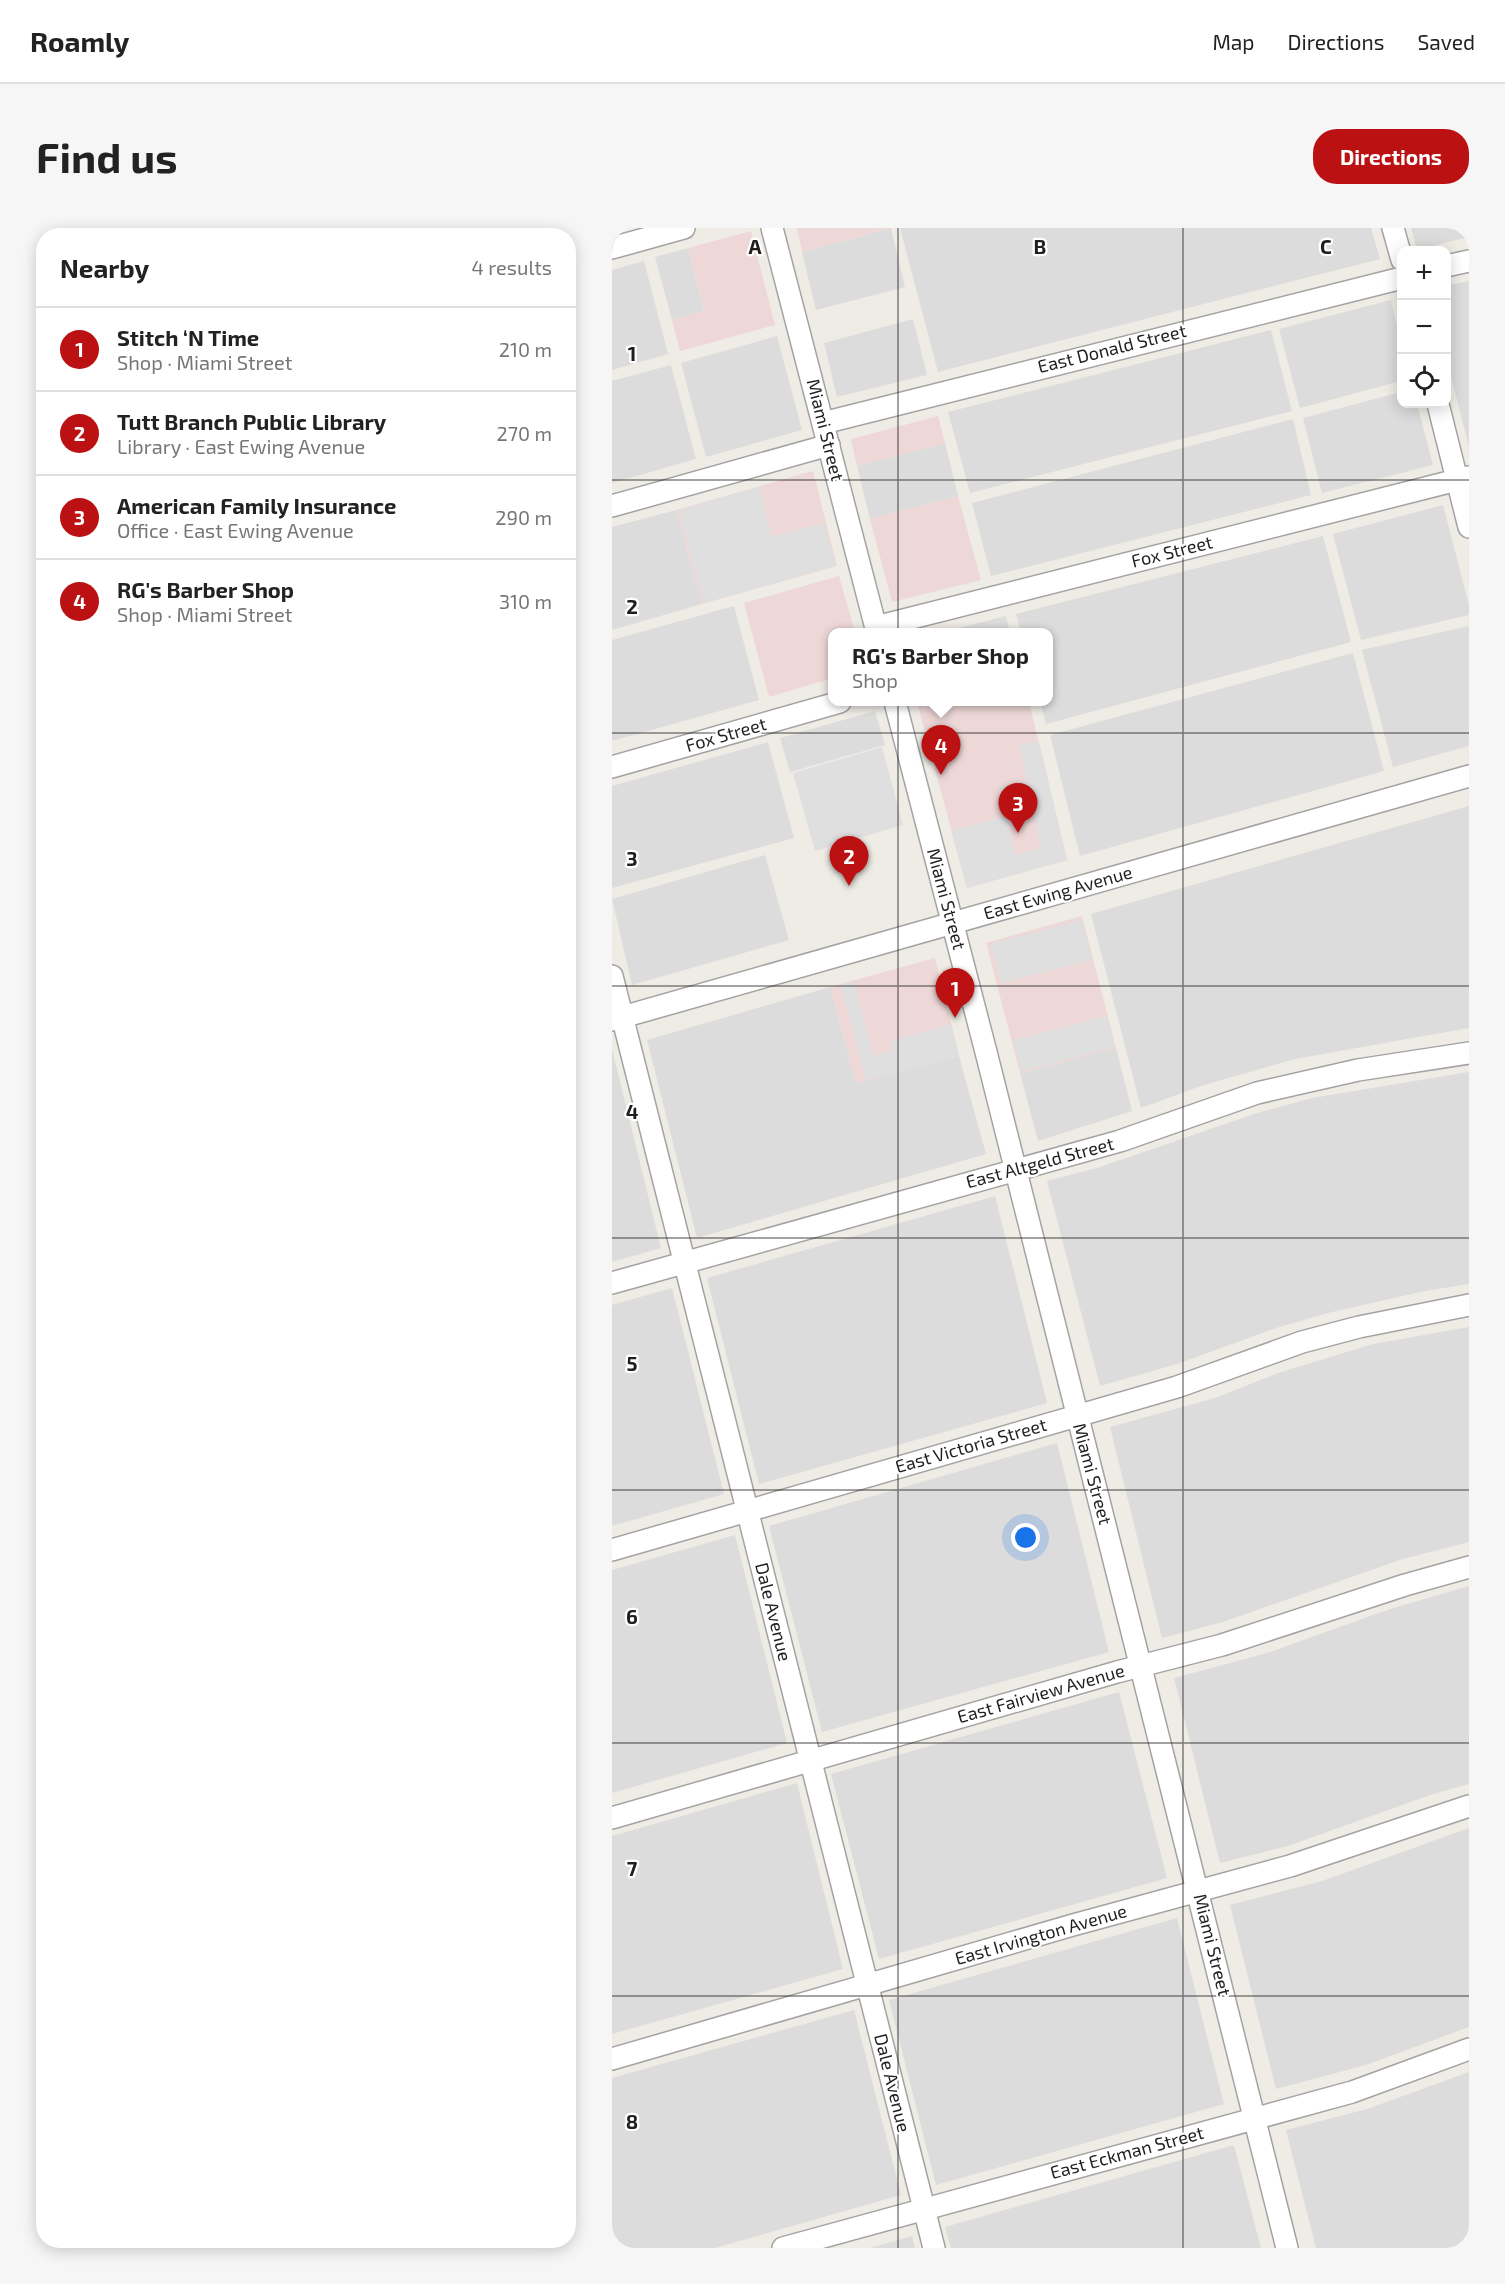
<!DOCTYPE html>
<html lang="en">
<head>
<meta charset="utf-8">
<style>
  body { margin:0; font-family:"Exo 2",sans-serif; background:#f6f6f6; color:#222 }
  .controls { position:absolute; right:18px; top:18px; display:grid; overflow:hidden; border-radius:12px; box-shadow:0 3px 15px #0003 }
  .controls button { width:54px; height:54px; display:grid; place-items:center; padding:0; border:0; border-bottom:2px solid #e0e0e0; background:#fff; color:#222; font:30px sans-serif }
  .you { position:absolute; left:414px; top:1310px; width:21px; height:21px; margin:-15px; border:4px solid #fff; border-radius:50%; background:#1a73e8; box-shadow:0 0 0 9px #1a73e833 }
  .badge { display:grid; place-items:center; width:39px; height:39px; border-radius:50%; background:#bc1113; color:#fff; font-size:20px; font-weight:700 }
  .pin { position:absolute; translate:-50% -50px; filter:drop-shadow(0 2px 3px #0008) }
  .pin::after { content:''; position:absolute; top:32px; width:21px; height:18px; background:inherit; clip-path:polygon(0 0,100% 0,50% 100%) }
  .popup { position:absolute; left:216px; top:400px; width:225px; height:78px; box-sizing:border-box; display:grid; place-content:center; border-radius:12px; background:#fff; filter:drop-shadow(0 2px 4px #0005); font-size:20px; white-space:nowrap; color:#767676 }
  .popup b { font-size:22px; color:#222 }
  .popup::after { content:''; position:absolute; left:50%; top:100%; margin-left:-12px; border:12px solid transparent; border-top-color:#fff }
  .list { margin:0; padding:0; list-style:none }
  h2 { display:flex; justify-content:space-between; align-items:center; height:78px; margin:0; padding:0 24px; font-size:26px }
  h2 small { font-size:20px; font-weight:400; color:#767676 }
  .list li { display:grid; grid-template-columns:39px 1fr auto; gap:18px; align-items:center; box-sizing:border-box; height:84px; padding:0 24px; border-top:2px solid #e0e0e0 }
  .list b { display:block; font-size:22px; white-space:nowrap }
  .list p { margin:0; font-size:20px; white-space:nowrap; color:#767676 }
  .list em { font-size:20px; font-style:normal; color:#767676 }
  .icon { flex:none; width:33px; height:33px; fill:none; stroke:currentColor; stroke-width:2; stroke-linecap:round; stroke-linejoin:round }
  .map { position:relative; flex:none; width:857px; height:2020px; overflow:hidden; border-radius:24px }
  header { display:flex; align-items:center; gap:36px; box-sizing:border-box; height:84px; padding:0 30px; background:#fff; border-bottom:2px solid #e0e0e0 }
  header strong { font-size:28px }
  nav { display:flex; gap:33px; margin-inline-start:auto; font-size:21px }
  .intro { display:flex; align-items:center; justify-content:space-between; box-sizing:border-box; height:144px; padding:0 36px }
  h1 { margin:0; font-size:42px }
  .button { padding:15px 27px; border-radius:24px; background:#bc1113; color:#fff; font-size:21px; font-weight:700 }
  main { display:flex; gap:36px; padding:0 36px }
  aside { flex:1; background:#fff; border-radius:24px; box-shadow:0 3px 15px #0003 }
  .map>svg:first-child { display:block }
  .residential { fill:#dddcdc }
  .commercial { fill:#eed7d7 }
  .parking { fill:#dfdfdf; fill-rule:evenodd }
  .lines { fill:none; stroke-linecap:round; stroke-linejoin:round }
  .minor-casing { stroke:#a3a3a3; stroke-width:24 }
  .minor { stroke:#fff; stroke-width:21 }
  .grid { fill:none; stroke:#1f1f1f; stroke-width:1.5; stroke-opacity:0.55 }
  .labels { text-anchor:middle; stroke-width:4.5; stroke-linejoin:round; paint-order:stroke }
  .street-label { font-size:18px; fill:#1f1f1f; stroke:#fff }
  .grid-label { font-size:20px; text-anchor:middle; font-weight:bold; fill:#1f1f1f; stroke:#fff; stroke-width:4.5; stroke-linejoin:round; paint-order:stroke }
</style>
</head>
<body>
<header>
<strong>Roamly</strong>
<nav><a>Map</a><a>Directions</a><a>Saved</a></nav>
</header>
<div class="intro"><h1>Find us</h1><a class="button">Directions</a></div>
<main>
<aside>
<h2>Nearby<small>4 results</small></h2>
<ul class="list">
<li><span class="badge">1</span><div><b>Stitch ‘N Time</b><p>Shop · Miami Street</p></div><em>210 m</em></li>
<li><span class="badge">2</span><div><b>Tutt Branch Public Library</b><p>Library · East Ewing Avenue</p></div><em>270 m</em></li>
<li><span class="badge">3</span><div><b>American Family Insurance</b><p>Office · East Ewing Avenue</p></div><em>290 m</em></li>
<li><span class="badge">4</span><div><b>RG's Barber Shop</b><p>Shop · Miami Street</p></div><em>310 m</em></li>
</ul>
</aside>
<div class="map">
<svg width="857" height="2020" viewBox="0 0 857 2020">
  <rect width="100%" height="100%" fill="#efece6"/>
  <g class="residential">
    <polygon points="279,0 293,59 204,82 190,24"/>
    <polygon points="288,0 759,0 768,31 326,144"/>
    <polygon points="799,0 857,0 857,9 805,22"/>
    <polygon points="76,20 92,83 60,92 43,29"/>
    <polygon points="32,33 56,126 0,142 0,42"/>
    <polygon points="857,53 857,219 835,133 834,58"/>
    <polygon points="779,72 789,116 789,153 688,180 667,101"/>
    <polygon points="301,91 315,147 225,169 212,115"/>
    <polygon points="659,102 680,183 358,265 336,184"/>
    <polygon points="165,108 190,202 94,229 69,135"/>
    <polygon points="59,137 84,231 0,255 0,153"/>
    <polygon points="789,164 790,176 805,176 821,237 710,265 691,190"/>
    <polygon points="681,191 699,267 379,348 360,275"/>
    <polygon points="333,215 346,268 258,291 245,238"/>
    <polygon points="831,277 857,377 857,387 749,412 721,306"/>
    <polygon points="64,282 90,376 0,402 0,299"/>
    <polygon points="711,308 739,414 434,496 428,474 437,474 437,404 409,404 404,386"/>
    <polygon points="122,378 147,472 0,513 0,412"/>
    <polygon points="394,388 398,404 335,403"/>
    <polygon points="857,398 857,518 781,539 750,422"/>
    <polygon points="741,425 772,543 468,628 438,507"/>
    <polygon points="263,483 273,517 178,544 168,510"/>
    <polygon points="156,514 182,610 0,660 0,558"/>
    <polygon points="857,578 857,800 683,831 589,858 529,880 479,686"/>
    <polygon points="153,627 177,712 20,757 0,671"/>
    <polygon points="218,759 244,855 347,828 374,926 85,1010 35,812"/>
    <polygon points="504,820 520,883 426,913 408,845"/>
    <polygon points="0,821 49,1020 0,1034"/>
    <polygon points="857,844 857,1056 813,1063 716,1085 664,1100 565,1136 488,1158 435,953 488,939 645,885 700,870"/>
    <polygon points="383,968 435,1175 147,1256 95,1050"/>
    <polygon points="60,1060 112,1266 0,1298 0,1077"/>
    <polygon points="857,1099 857,1314 791,1331 611,1394 550,1410 498,1199 603,1170 666,1145 761,1116"/>
    <polygon points="445,1215 497,1424 210,1504 157,1298"/>
    <polygon points="123,1307 175,1515 0,1565 0,1342"/>
    <polygon points="857,1358 857,1556 821,1566 676,1618 608,1635 562,1450 655,1425 778,1381"/>
    <polygon points="507,1464 555,1650 267,1731 219,1546"/>
    <polygon points="185,1555 231,1741 0,1806 0,1608"/>
    <polygon points="857,1600 857,1799 754,1837 664,1861 618,1677 710,1653"/>
    <polygon points="565,1690 612,1876 324,1957 277,1772"/>
    <polygon points="242,1782 289,1967 103,2020 0,2020 0,1850"/>
    <polygon points="857,1844 857,2020 704,2020 674,1902 755,1881"/>
    <polygon points="622,1917 649,2020 339,2020 333,1999"/>
    <polygon points="300,2008 303,2020 258,2020"/>
  </g>
  <g class="commercial">
    <polygon points="185,0 278,0 190,24"/>
    <polygon points="139,3 163,97 68,123 60,92 92,83 76,20"/>
    <polygon points="326,188 333,215 245,238 239,211"/>
    <polygon points="201,243 225,338 90,376 64,282"/>
    <polygon points="346,268 369,352 280,374 258,291"/>
    <polygon points="227,348 243,404 221,404 221,450 157,469 132,375"/>
    <polygon points="305,474 417,474 455,632 355,660"/>
    <polygon points="470,688 504,820 408,845 374,715"/>
    <polygon points="323,730 347,828 244,855 218,759"/>
  </g>
  <g class="parking">
    <polygon points="147,259 160,308 212,295 224,338 92,375 67,282"/>
    <path d="M427 513 455 632 355 660 339 603 395 588 387 559 415 552 407 518ZM421 582 429 620 403 627 395 589Z"/>
    <polygon points="270,519 291,597 203,623 181,545"/>
    <polygon points="470,692 480,732 389,755 378,716"/>
    <polygon points="242,754 262,828 281,822 278,813 339,796 347,828 254,852 229,757"/>
    <polygon points="495,788 503,819 409,843 401,812"/>
  </g>
  <g class="lines">
    <defs>
      <g id="minor">
        <polyline points="160,0 265,404"/>
        <polyline points="781,0 790,32"/>
        <polyline points="0,20 72,0"/>
        <polyline points="834,38 857,33"/>
        <polyline points="826,176 857,299"/>
        <polyline points="211,195 790,50"/>
        <polyline points="0,278 217,217"/>
        <polyline points="264,399 857,249"/>
        <polyline points="283,474 374,824 675,2020"/>
        <polyline points="0,539 228,474"/>
        <polyline points="0,748 322,2020"/>
        <polyline points="0,792 857,548"/>
        <polyline points="0,1055 508,913 645,865 746,842 857,825"/>
        <polyline points="0,1322 565,1159 690,1114 747,1099 857,1077"/>
        <polyline points="0,1590 505,1444 610,1417 793,1357 857,1339"/>
        <polyline points="0,1831 461,1697 678,1638 857,1578"/>
        <polyline points="171,2020 740,1864 857,1821"/>
      </g>
    </defs>
    <use href="#minor" class="minor-casing"/>
    <use href="#minor" class="minor"/>
  </g>
  <path class="grid" d="M286 0V2020M571 0V2020M0 252H857M0 505H857M0 758H857M0 1010H857M0 1262H857M0 1515H857M0 1768H857"/>
  <g class="labels">
    <g class="street-label">
      <text transform="translate(500 121) rotate(-14)" y="6">East Donald Street</text>
      <text transform="translate(213 202) rotate(76)" y="6">Miami Street</text>
      <text transform="translate(560 324) rotate(-14)" y="6">Fox Street</text>
      <text transform="translate(114 507) rotate(-16)" y="6">Fox Street</text>
      <text transform="translate(446 665) rotate(-16)" y="6">East Ewing Avenue</text>
      <text transform="translate(334 671) rotate(75)" y="6">Miami Street</text>
      <text transform="translate(428 935) rotate(-15)" y="6">East Altgeld Street</text>
      <text transform="translate(359 1218) rotate(-16)" y="6">East Victoria Street</text>
      <text transform="translate(480 1246) rotate(75)" y="6">Miami Street</text>
      <text transform="translate(161 1384) rotate(76)" y="6">Dale Avenue</text>
      <text transform="translate(429 1466) rotate(-16)" y="6">East Fairview Avenue</text>
      <text transform="translate(429 1707) rotate(-16)" y="6">East Irvington Avenue</text>
      <text transform="translate(600 1717) rotate(76)" y="6">Miami Street</text>
      <text transform="translate(280 1855) rotate(76)" y="6">Dale Avenue</text>
      <text transform="translate(515 1925) rotate(-15)" y="6">East Eckman Street</text>
    </g>
  </g>
  <g class="grid-label">
    <text x="143" y="26">A</text>
    <text x="428" y="26">B</text>
    <text x="714" y="26">C</text>
    <text x="20" y="133">1</text>
    <text x="20" y="386">2</text>
    <text x="20" y="638">3</text>
    <text x="20" y="891">4</text>
    <text x="20" y="1143">5</text>
    <text x="20" y="1396">6</text>
    <text x="20" y="1648">7</text>
    <text x="20" y="1901">8</text>
  </g>
</svg>
<div class="controls">
<button>+</button>
<button>−</button>
<button><svg class="icon" aria-label="locate" viewBox="0 0 24 24"><circle cx="12" cy="12" r="6"/><path d="M12 2v4M12 18v4M2 12h4M18 12h4"/></svg></button>
</div>
<div class="you"></div>
<div class="pin badge" style="left:343px;top:790px">1</div>
<div class="pin badge" style="left:237px;top:658px">2</div>
<div class="pin badge" style="left:406px;top:605px">3</div>
<div class="pin badge" style="left:329px;top:547px">4</div>
<div class="popup"><b>RG's Barber Shop</b>Shop</div>
</div>
</main>
</body>
</html>
